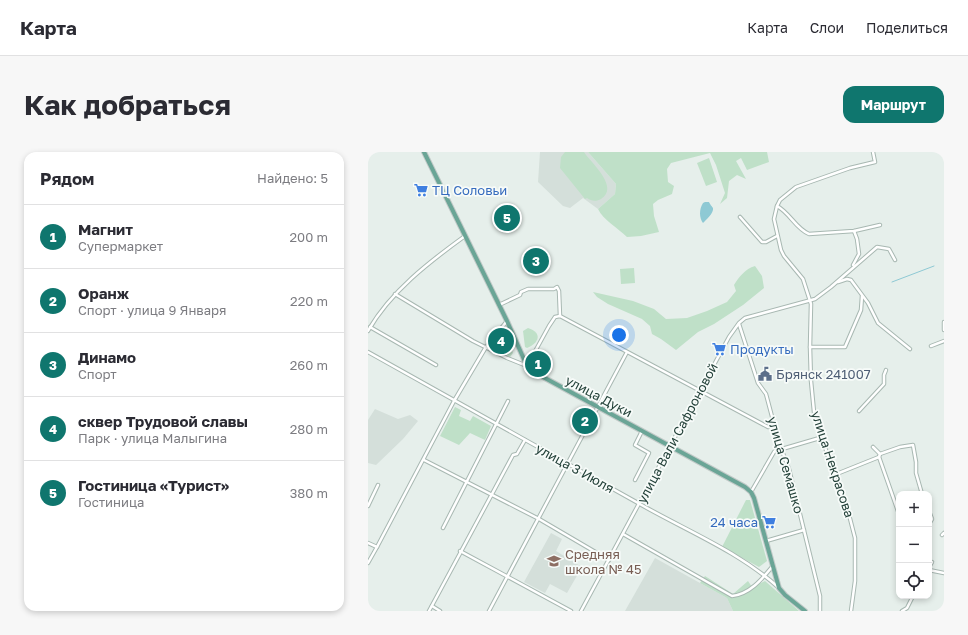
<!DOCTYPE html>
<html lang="ru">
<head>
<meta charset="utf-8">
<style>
  body { margin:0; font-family:"Golos Text",sans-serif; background:#f7f7f7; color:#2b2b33 }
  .controls { position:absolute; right:12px; bottom:12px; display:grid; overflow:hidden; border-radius:8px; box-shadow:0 2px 6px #0003 }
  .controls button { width:36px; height:36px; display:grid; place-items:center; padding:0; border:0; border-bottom:1px solid #e1e1e2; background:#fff; color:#2b2b33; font:20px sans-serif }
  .you { position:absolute; left:251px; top:183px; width:14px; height:14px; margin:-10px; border:3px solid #fff; border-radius:50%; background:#1a73e8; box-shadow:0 0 0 6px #1a73e833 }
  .badge { display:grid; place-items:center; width:26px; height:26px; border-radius:50%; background:#0f766e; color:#fff; font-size:13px; font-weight:700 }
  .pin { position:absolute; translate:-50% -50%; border:2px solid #fff; box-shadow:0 1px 4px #0006 }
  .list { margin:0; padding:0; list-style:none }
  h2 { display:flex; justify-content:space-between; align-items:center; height:52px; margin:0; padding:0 16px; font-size:17px }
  h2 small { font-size:13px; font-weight:400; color:#7c7c81 }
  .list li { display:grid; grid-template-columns:26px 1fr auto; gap:12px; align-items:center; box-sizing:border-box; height:64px; padding:0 16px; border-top:1px solid #e1e1e2 }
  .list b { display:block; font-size:15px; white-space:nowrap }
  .list p { margin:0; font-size:13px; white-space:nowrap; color:#7c7c81 }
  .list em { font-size:13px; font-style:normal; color:#7c7c81 }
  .icon { flex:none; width:22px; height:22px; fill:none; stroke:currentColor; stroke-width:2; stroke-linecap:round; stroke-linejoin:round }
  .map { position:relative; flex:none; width:576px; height:459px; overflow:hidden; border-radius:12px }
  header { display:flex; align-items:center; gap:24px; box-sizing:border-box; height:56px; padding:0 20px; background:#fff; border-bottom:1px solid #e1e1e2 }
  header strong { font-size:19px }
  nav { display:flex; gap:22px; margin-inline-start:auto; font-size:14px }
  .intro { display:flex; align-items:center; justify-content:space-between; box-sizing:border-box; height:96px; padding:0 24px }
  h1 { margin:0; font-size:28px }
  .button { padding:10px 18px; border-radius:12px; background:#0f766e; color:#fff; font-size:14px; font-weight:700 }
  main { display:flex; gap:24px; padding:0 24px }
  aside { flex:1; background:#fff; border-radius:12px; box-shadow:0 2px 6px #0003 }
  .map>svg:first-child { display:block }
  .built { fill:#d4dfda }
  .green { fill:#bfe0c8 }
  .water { fill:#8ec9d4 }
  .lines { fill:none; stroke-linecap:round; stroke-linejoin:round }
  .stream { stroke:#8ec9d4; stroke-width:1 }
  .minor-casing { stroke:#a8b8b2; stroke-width:4.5 }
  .primary-casing { stroke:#c2cac8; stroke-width:6 }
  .minor { stroke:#fff; stroke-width:2.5 }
  .primary { stroke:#6aa596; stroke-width:4 }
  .labels { text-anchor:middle; stroke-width:3.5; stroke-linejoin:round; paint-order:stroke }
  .shop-label { font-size:13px; fill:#366cbe; stroke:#f7fbf9; text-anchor:start }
  .service-label { font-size:13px; fill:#4e5e75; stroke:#f7fbf9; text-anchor:start }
  .street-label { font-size:13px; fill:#24423a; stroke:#f7fbf9 }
  .education-label { font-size:13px; fill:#785e54; stroke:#f7fbf9; text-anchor:start }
</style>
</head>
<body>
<header>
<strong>Карта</strong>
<nav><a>Карта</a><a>Слои</a><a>Поделиться</a></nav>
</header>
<div class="intro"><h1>Как добраться</h1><a class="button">Маршрут</a></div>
<main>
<aside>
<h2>Рядом<small>Найдено: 5</small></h2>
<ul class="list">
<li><span class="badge">1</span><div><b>Магнит</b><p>Супермаркет</p></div><em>200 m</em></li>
<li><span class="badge">2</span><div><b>Оранж</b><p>Спорт · улица 9 Января</p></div><em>220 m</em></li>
<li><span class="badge">3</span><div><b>Динамо</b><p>Спорт</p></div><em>260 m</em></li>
<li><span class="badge">4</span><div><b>сквер Трудовой славы</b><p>Парк · улица Малыгина</p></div><em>280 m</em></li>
<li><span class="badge">5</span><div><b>Гостиница «Турист»</b><p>Гостиница</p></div><em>380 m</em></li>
</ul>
</aside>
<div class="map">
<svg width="576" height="459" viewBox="0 0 576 459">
  <rect width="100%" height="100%" fill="#e6efeb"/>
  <g class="built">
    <polygon points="172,0 220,0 248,32 247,42 230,57 215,46 202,56 195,54 170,30"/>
    <polygon points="7,257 30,267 42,263 50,269 35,287 8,313 0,311 0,268"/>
    <polygon points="183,381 194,387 188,399 214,415 199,441 182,432 177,441 156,430"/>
    <polygon points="287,406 359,446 365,459 257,459"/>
  </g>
  <g class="green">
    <path d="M197 0H216L218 3C226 13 251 36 233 47 228 50 223 49 219 46L217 47 192 16 193 5Z"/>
    <path d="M220 0H399L401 10 379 18 373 6 368 9 378 27 369 23 361 29 359 46 352 52 357 41 348 13 342 1 303 11 299 17 300 30 306 34 304 42 290 48 285 52 286 64 291 80 273 84 259 85C250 76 235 68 230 57L247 42 248 32Z"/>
    <polygon points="341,6 349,30 338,34 329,11"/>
    <path d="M387 114 394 124 396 136 375 153 346 172 330 180 308 198 293 187 284 182 282 174 274 167 240 152 229 145 225 140 265 149 286 157 298 167 319 166 339 159 359 150 368 139 366 133C371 125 377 117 387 114Z"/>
    <polygon points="266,116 267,131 253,132 252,117"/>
    <polygon points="136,176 145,201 142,205 123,192"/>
    <path d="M160 176C175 181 171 191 159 196L157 195 155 179Z"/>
    <polygon points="87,255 93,258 91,264 102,269 105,264 123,274 117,288 102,281 91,293 72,284"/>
    <polygon points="378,348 382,348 399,409 391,415 354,395"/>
    <polygon points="337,424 365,442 380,429 384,435 397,429 431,459 365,459 359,446 332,431"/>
  </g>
  <path class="water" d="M337 50H341C341 51 345 56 345 56 346 61 338 68 335 71 331 66 331 57 335 51Z"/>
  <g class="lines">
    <polyline class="stream" points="524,130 566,114"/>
    <defs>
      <g id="minor">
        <path d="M409 54C422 61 428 77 441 82L486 79 512 73"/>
        <polyline points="372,65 394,90 398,90 409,84"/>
        <polyline points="485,113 491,102 489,87 486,79"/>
        <polyline points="470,130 479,127 483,128 500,151 510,171 542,197"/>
        <polyline points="27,142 105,189 139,206 159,214 181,174 187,165 192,164 400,275 407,275"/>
        <polyline points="131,153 152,143 153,140 160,137 186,137 189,135 191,139 192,164"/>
        <polyline points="576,170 576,178"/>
        <polyline points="371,172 390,231 398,242 411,291 421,317 452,444 452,459"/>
        <polyline points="2,175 68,213"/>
        <path d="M0 179C22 140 61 110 97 84"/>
        <polyline points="563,194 576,189"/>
        <polyline points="442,195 477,195 493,158 494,144"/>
        <path d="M0 200C90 251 180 301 270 351 317 378 370 399 410 435"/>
        <polyline points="491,259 516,232 516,223 518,218"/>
        <polyline points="505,295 512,302 511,305 531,362"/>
        <polyline points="414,297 455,285"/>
        <polyline points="512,302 532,295 545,293 548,310 548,321 554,342"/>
        <polyline points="56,308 171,367 241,408"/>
        <polyline points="466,323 511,305"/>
        <polyline points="267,328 281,301 267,293 274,279"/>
        <polyline points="383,340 406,300 412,294"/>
        <polyline points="0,354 10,333"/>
        <polyline points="561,359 564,367 561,372"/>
        <polyline points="75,376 140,249"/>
        <path d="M255 382 364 444C382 442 394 427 404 415"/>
        <polyline points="574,383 576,381"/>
        <polyline points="398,389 436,378"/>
        <polyline points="0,391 9,395"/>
        <polyline points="92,399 203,459"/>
        <polyline points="0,411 9,395 86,249 118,195 139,169"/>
        <polyline points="561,415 564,410"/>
        <polyline points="561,418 576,421"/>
        <polyline points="64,454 72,459"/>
        <polyline points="61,459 145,303 149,302 157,288"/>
        <polyline points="121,459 259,200"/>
        <polyline points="213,459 361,185 371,171 377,166 447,147 463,135 509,95 521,97 527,108"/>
        <polyline points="483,459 487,429 487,386 478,351 467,327 446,260 443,229 442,195 443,152 435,127 416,104 413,98 406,67 409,54 412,48 428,35 482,16 507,10 505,0"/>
        <polyline points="534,459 539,456 545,444"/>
      </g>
      <polyline id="primary" points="56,0 139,169 159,214 164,219 377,335 383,340 386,346 411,436 417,443 437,459"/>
    </defs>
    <use href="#minor" class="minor-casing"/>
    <use href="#primary" class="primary-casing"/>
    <use href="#minor" class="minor"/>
    <use href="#primary" class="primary"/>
  </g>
  <defs>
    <symbol id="supermarket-bare" viewBox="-9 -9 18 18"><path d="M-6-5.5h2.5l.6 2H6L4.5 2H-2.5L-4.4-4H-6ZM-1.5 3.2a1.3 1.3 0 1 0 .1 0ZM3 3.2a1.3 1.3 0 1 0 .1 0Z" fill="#3f7fe0" stroke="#f7fbf9" stroke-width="2.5" paint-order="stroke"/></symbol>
    <symbol id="civic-bare" viewBox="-9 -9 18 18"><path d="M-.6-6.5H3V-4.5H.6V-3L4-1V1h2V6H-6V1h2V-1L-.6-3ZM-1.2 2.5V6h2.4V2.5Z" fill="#5c6f8a" stroke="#f7fbf9" stroke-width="2.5" paint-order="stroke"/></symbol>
    <symbol id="school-bare" viewBox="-9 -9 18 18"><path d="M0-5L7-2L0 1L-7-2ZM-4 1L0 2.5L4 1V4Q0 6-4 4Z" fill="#8d6e63" stroke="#f7fbf9" stroke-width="2.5" paint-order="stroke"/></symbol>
  </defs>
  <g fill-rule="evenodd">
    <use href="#supermarket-bare" x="43" y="28" width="20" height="20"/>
    <use href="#supermarket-bare" x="341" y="187" width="20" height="20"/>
    <use href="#civic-bare" x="387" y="212" width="20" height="20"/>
    <use href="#supermarket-bare" x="391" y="360" width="20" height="20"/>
    <use href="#school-bare" x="176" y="399" width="20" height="20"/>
  </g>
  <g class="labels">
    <g class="shop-label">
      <text x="64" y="43">ТЦ Соловьи</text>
      <text x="362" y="202">Продукты</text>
      <text x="390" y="375" text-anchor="end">24 часа</text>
    </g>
    <g class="service-label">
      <text x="408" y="227">Брянск 241007</text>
    </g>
    <g class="street-label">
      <text transform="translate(231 244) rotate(28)" y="5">улица Дуки</text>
      <text transform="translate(309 281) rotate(-62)" y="5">улица Вали Сафроновой</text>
      <text transform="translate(465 312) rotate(72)" y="5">улица Некрасова</text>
      <text transform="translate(418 313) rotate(74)" y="5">улица Семашко</text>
      <text transform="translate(207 316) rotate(29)" y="5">улица 3 Июля</text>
    </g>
    <g class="education-label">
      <text x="197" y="407">Средняя<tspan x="197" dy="15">школа № 45</tspan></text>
    </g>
  </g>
</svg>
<div class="controls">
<button>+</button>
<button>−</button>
<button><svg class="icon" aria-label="locate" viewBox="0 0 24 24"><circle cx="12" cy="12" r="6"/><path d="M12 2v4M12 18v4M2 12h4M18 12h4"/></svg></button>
</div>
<div class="you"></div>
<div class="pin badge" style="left:170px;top:212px">1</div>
<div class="pin badge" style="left:217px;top:269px">2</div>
<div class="pin badge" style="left:168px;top:109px">3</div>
<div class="pin badge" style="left:133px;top:189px">4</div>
<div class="pin badge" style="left:139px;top:66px">5</div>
</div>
</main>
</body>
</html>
